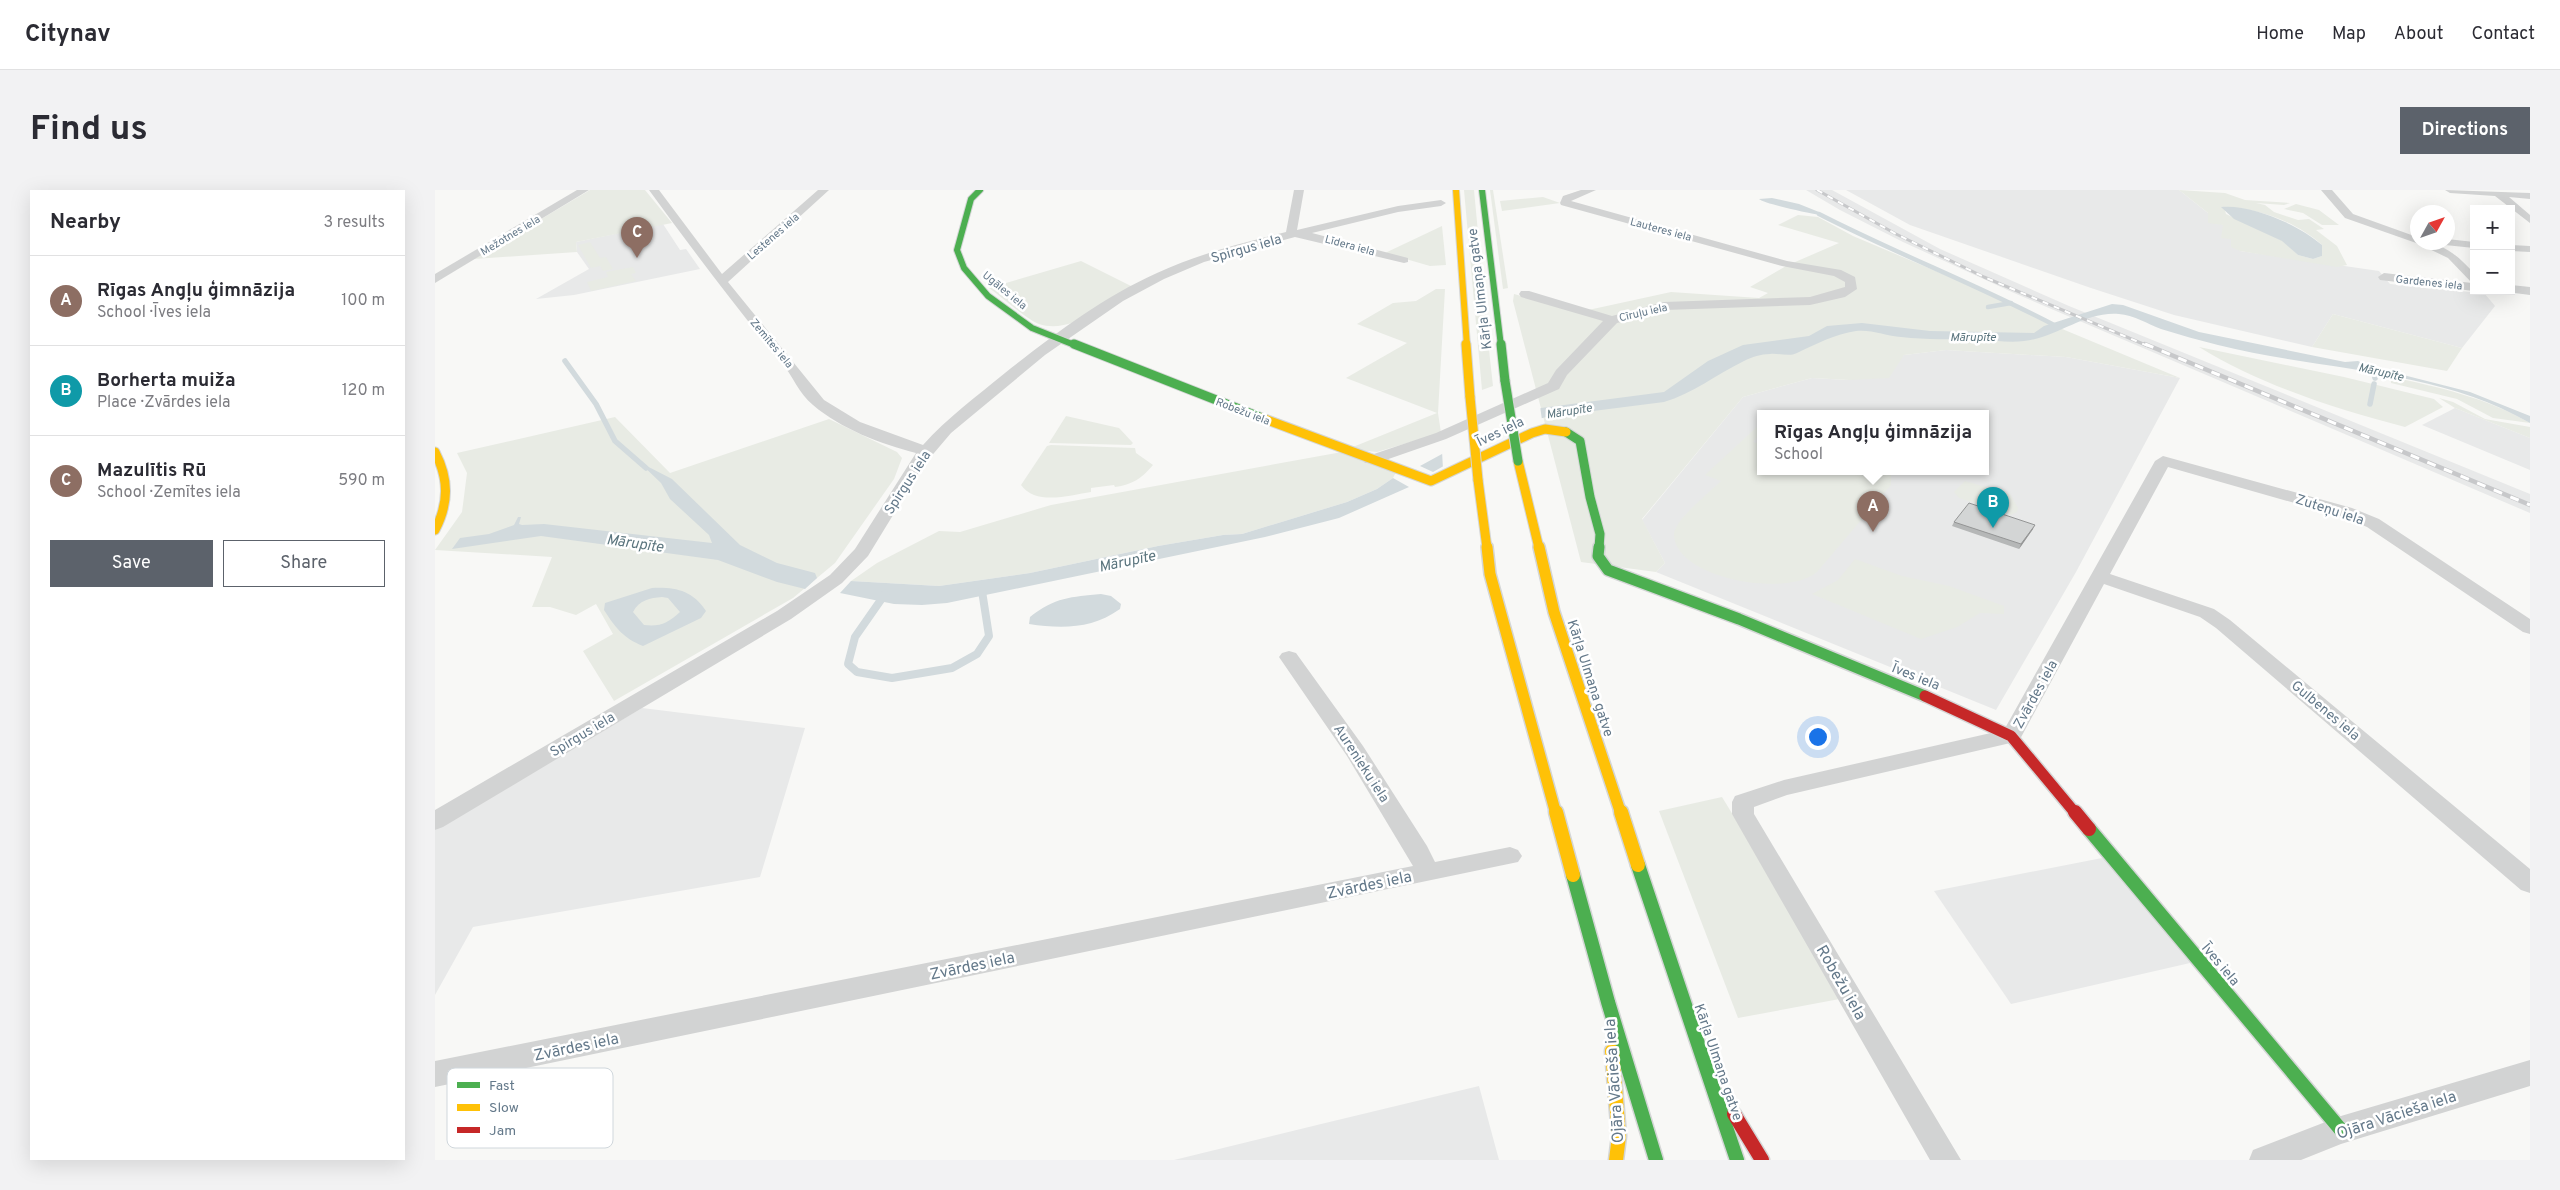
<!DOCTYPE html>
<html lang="en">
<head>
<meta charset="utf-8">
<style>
  body { margin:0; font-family:Overpass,sans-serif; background:#f2f2f3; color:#2b2b33 }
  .controls { position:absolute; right:15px; top:15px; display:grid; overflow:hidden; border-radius:0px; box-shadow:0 5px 20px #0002 }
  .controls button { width:45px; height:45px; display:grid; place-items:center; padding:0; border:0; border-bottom:1px solid #e1e1e2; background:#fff; color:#2b2b33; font:25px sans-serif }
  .compass { position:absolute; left:1975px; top:15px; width:45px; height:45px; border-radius:50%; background:#fff; box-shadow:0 5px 20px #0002; rotate:50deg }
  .you { position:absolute; left:1382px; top:546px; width:18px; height:18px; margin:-12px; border:4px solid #fff; border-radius:50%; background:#1a73e8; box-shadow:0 0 0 8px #1a73e833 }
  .badge { display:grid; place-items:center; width:32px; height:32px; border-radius:50%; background:#5c626b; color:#fff; font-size:16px; font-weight:700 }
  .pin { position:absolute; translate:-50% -41px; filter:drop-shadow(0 1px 2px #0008) }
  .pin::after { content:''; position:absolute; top:26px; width:18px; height:15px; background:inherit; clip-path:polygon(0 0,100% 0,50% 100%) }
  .popup { position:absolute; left:1322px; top:220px; width:232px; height:65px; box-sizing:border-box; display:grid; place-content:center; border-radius:0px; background:#fff; filter:drop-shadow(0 1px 4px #0005); font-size:16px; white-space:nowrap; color:#7c7c81 }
  .popup b { font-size:19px; color:#2b2b33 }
  .popup::after { content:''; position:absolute; left:50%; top:100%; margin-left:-10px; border:10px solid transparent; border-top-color:#fff }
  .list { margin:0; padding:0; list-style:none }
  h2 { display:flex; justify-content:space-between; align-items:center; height:65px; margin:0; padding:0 20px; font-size:21px }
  h2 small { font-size:16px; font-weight:400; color:#7c7c81 }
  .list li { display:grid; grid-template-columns:32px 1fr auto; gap:15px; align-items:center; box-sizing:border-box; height:90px; padding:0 20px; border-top:1px solid #e1e1e2 }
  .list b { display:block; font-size:19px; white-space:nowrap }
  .list p { margin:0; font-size:16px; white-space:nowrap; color:#7c7c81 }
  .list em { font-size:16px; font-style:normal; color:#7c7c81 }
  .actions { display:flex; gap:10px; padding:15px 20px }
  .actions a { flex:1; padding:11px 0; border:1px solid #5c626b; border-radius:0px; text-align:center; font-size:18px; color:#5c626b }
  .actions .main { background:#5c626b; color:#fff }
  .map { position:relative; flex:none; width:2095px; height:970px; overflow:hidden; border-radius:0px }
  header { display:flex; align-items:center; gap:30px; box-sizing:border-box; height:70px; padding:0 25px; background:#fff; border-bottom:1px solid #e1e1e2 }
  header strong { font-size:24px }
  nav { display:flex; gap:28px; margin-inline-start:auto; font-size:18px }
  .intro { display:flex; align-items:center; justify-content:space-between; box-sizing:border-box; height:120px; padding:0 30px }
  h1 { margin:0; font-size:35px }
  .button { padding:12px 22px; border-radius:0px; background:#5c626b; color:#fff; font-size:18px; font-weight:700 }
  main { display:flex; gap:30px; padding:0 30px }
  aside { flex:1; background:#fff; border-radius:0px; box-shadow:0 5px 20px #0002 }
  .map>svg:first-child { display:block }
  .built { fill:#e8e9e9; fill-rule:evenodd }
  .green { fill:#e8ebe4; fill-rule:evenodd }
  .water { fill:#d2dadd; fill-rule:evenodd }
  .pier { fill:#f8f8f6 }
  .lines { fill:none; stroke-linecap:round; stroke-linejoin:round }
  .stream-far2 { stroke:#d2dadd; stroke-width:4.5 }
  .stream-far1 { stroke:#d2dadd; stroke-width:5.5 }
  .stream { stroke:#d2dadd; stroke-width:8 }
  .fast-far3-casing { stroke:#d4d6d6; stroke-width:8 }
  .fast-far2-casing { stroke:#d4d6d6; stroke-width:11 }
  .fast-far1-casing { stroke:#d4d6d6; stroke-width:14 }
  .fast-casing { stroke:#d4d6d6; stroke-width:17 }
  .slow-far3-casing { stroke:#d4d6d6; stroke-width:8 }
  .slow-far2-casing { stroke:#d4d6d6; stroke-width:11 }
  .slow-far1-casing { stroke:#d4d6d6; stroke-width:14 }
  .slow-casing { stroke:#d4d6d6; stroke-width:17 }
  .jam-far1-casing { stroke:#d4d6d6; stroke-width:14 }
  .jam-casing { stroke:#d4d6d6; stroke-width:17 }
  .street { fill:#d2d3d3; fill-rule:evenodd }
  .fast-far3 { stroke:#4caf50; stroke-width:6 }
  .fast-far2 { stroke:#4caf50; stroke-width:9 }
  .fast-far1 { stroke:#4caf50; stroke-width:11 }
  .fast { stroke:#4caf50; stroke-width:14 }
  .slow-far3 { stroke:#ffc107; stroke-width:6 }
  .slow-far2 { stroke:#ffc107; stroke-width:9 }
  .slow-far1 { stroke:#ffc107; stroke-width:11 }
  .slow { stroke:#ffc107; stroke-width:14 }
  .jam-far1 { stroke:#c62828; stroke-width:11 }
  .jam { stroke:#c62828; stroke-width:14 }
  .rail-far1-casing { stroke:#c7c8ca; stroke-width:3 }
  .rail-casing { stroke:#c7c8ca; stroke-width:4.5 }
  .rail-far1 { stroke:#fff; stroke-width:2; stroke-dasharray:6; stroke-linecap:butt }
  .rail { stroke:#fff; stroke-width:3; stroke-dasharray:9; stroke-linecap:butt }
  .fast-bridge-casing { stroke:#d5d6d6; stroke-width:11; stroke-linecap:butt }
  .slow-bridge-casing { stroke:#d5d6d6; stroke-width:11; stroke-linecap:butt }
  .fast-bridge { stroke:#4caf50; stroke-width:9 }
  .slow-bridge { stroke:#ffc107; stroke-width:9 }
  .wall { fill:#b5b7b7 }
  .shaded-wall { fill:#949595 }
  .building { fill:#d3d5d5; stroke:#949595 }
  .labels { text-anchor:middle; stroke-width:5; stroke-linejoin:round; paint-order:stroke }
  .far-street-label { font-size:11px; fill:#64798a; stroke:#fff }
  .far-water-label { font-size:12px; font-style:italic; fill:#5b757e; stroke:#fff }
  .street-label { font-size:14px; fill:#64798a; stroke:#fff }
  .water-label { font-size:15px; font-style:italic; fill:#5b757e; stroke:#fff }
  .near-street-label { font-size:16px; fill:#64798a; stroke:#fff }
  .key { fill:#fff; stroke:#d0d7dc; stroke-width:1 }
  .key-label { font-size:14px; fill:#64798a }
</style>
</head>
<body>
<header>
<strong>Citynav</strong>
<nav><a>Home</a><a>Map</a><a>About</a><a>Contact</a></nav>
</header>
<div class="intro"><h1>Find us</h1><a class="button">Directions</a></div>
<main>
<aside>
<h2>Nearby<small>3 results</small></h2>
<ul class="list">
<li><span class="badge" style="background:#8d6e63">A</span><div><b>Rīgas Angļu ģimnāzija</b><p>School · Īves iela</p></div><em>100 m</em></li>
<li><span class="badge" style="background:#0f9aa8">B</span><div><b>Borherta muiža</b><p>Place · Zvārdes iela</p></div><em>120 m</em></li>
<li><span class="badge" style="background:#8d6e63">C</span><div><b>Mazulītis Rū</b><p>School · Zemītes iela</p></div><em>590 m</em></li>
</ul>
<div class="actions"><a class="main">Save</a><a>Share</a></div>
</aside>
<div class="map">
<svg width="2095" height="970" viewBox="0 0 2095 970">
  <rect width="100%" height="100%" fill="#f8f8f6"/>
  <g class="built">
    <polygon points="1371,0 1397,0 1505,59 1634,116 2095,304 2095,323 1579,103 1468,52 1405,20"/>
    <polygon points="1411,0 1744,0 1788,35 1805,61 1944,81 1955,94 2044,103 2050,104 2060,116 2027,158 1898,124 1877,157 1739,125 1656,98 1475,35"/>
    <polygon points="228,34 245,60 251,59 265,79 139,105 101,109 154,79 142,62 141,52"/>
    <path d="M1511 160 1631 167 1745 188 1641 382 1561 520 1221 382 1230 373 1207 330 1308 207 1377 188 1414 190 1469 165ZM1326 223H1550V281H1326Z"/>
    <polygon points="2020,218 2095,248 2095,280 1987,235"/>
    <polygon points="207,518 370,538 325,687 38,737 0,805 0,640"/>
    <polygon points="1667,668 1755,773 1576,814 1499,701"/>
    <polygon points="1044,896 1064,970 739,970 882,935"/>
  </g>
  <g class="green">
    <polygon points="155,0 210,0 237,33 141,52 142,62 39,69"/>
    <polygon points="1029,0 1039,0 1055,169 1058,196 1047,200"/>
    <polygon points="1055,0 1058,0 1073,98 1068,99"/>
    <path d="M1744 0 1790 3 1810 10 1855 13 1849 15 1821 13 1830 15 1839 22 1863 30 1874 29 1889 39 1881 40 1902 56 1912 75 1902 77 1805 61 1796 57V49L1786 48 1788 35 1773 33V23ZM1789 17C1823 18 1862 32 1887 55V66L1878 69 1863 65 1848 51 1791 24Z"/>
    <polygon points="1108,7 1125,13 1067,21 1065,11"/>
    <polygon points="1861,14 1884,20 1904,35 1887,35 1868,23 1849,19"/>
    <polygon points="1363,25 1383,27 1418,46 1555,104 1608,131 1745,188 1631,167 1511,160 1469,165 1454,188 1414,190 1377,188 1308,207 1207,329 1230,373 1221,382 1146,372 1078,111 1079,104 1144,122 1236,102 1324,108 1333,103 1315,97 1351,76 1404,53 1343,35"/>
    <polygon points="1007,36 1011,75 995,76 950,63"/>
    <polygon points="155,52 165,68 171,67 178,79 168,81 165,76 156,78 143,55"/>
    <path d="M646 71 698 97C673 112 637 145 604 134 592 130 566 106 554 98Z"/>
    <polygon points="198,77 201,83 196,84 201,91 156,101 152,92 173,87 171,82"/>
    <polygon points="1001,99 1010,99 1003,223 1006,243 942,262 913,259 1002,223 911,188 972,153 922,134 958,113 981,111"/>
    <polygon points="1898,124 2027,158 2012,181 1877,157"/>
    <path d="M1764 157 1909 187 1999 209 2008 217 1970 237C1901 219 1825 195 1764 157Z"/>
    <path d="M1956 187C2004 197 2052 208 2095 233L2058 228 2022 209 1956 193Z"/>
    <polygon points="2004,208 2018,212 2050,229 2095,237 2095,248 2020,218"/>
    <polygon points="631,226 684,238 698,253 696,255 614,253"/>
    <polygon points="180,227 235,283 394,229 462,262 467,268 459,289 400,373 358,408 179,511 148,461 178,444 161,414 141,425 115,417 97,417 117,367 0,360 27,322 32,283 22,263"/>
    <path d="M1325 234V244L1318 252 1325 254 1326 281H1456V295L1382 382C1352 408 1241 389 1239 345 1238 331 1275 302 1286 291L1270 285Z"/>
    <path d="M616 255 700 258 701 263 718 275C707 288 697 295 680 297L679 295 656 298V302C635 305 601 316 586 295L612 256Z"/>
    <polygon points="907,262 961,282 958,288 942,299 912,312 807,344 788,345 723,356 595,383 504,396 416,391 442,373 504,341 525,342 616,315"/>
    <polygon points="1530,291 1575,304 1583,318 1582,322 1576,325 1524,308 1519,302"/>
    <polygon points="1420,369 1467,386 1514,396 1569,416 1569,424 1545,423 1522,437 1486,449 1377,404 1403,390"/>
    <polygon points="1287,607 1410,808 1303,828 1224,621"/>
  </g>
  <g class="water">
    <path d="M1337 8 1364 14 1384 22V25C1373 23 1330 14 1324 9Z"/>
    <path d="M1786 17C1817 14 1864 35 1887 55V66L1878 69 1863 65 1847 51 1799 29Z"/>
    <path d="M1677 114 1688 115 1764 142 1910 172 1923 171 1933 176 2035 202 2095 226V233C2001 178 1886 181 1783 155 1764 150 1745 145 1726 139 1713 134 1698 125 1684 124 1649 121 1622 148 1589 151 1574 153 1558 150 1543 150 1517 149 1492 150 1466 147 1452 146 1435 139 1421 141 1400 144 1381 154 1362 163 1355 167 1343 163 1335 164 1326 164 1317 167 1309 171 1282 184 1257 204 1229 212L1111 227 1080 236 998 282 985 276 1018 258 1106 218 1229 202 1273 171 1308 155 1374 146 1392 136 1427 133 1495 141 1599 143 1609 136Z"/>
    <polygon points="204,272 237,289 305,355 342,373 380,383 382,388 370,399 342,392 283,370 106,346 17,359 25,348 54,344 79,335 83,327 86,327 84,334 87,335 109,334 277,353 274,345 235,309 226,293"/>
    <polygon points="958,288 974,297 904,328 830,347 512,413 487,415 459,414 405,403 416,391 504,396 595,383 723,356 788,345 807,344 912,312 942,299"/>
    <path d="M217 398C240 397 257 400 271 421L266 428 208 456C188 448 180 437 169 420L170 413ZM227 407 233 408 245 422C233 433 225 437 209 435L198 422C204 410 215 408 227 407Z"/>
    <path d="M666 404 676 406 686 414 685 419C657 439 627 439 594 434L595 427C620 407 636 407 666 404Z"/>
  </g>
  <polygon class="pier" points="1105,216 1107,230 1081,238 1008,279 1007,261"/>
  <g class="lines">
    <g class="stream-far2">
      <path d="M1384 24C1462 64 1543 95 1621 136"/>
      <polyline points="1553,117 1576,113"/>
    </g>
    <g class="stream-far1">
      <polyline points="130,171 161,214 180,251 211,278"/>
      <polyline points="1938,179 1940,188"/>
      <polyline points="1935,214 1939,194"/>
    </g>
    <polyline class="stream" points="450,404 420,447 413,474 422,482 457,488 517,478 542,464 554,446 547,401"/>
    <defs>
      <g id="fast-far3">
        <polyline points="545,0 536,9 522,60 529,78 553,106 597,138 642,156"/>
        <polyline points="1047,0 1066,156"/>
      </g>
      <g id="fast-far2">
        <polyline points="639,154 827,228"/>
        <polyline points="1066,154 1070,191"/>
        <polyline points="1131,242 1145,251 1155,307 1165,344 1164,358"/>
      </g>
      <polyline id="fast-far1" points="1164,357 1163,366 1173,380 1304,429 1490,506"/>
      <g id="fast">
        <polyline points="1654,639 1906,940"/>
        <polyline points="1203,675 1302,970"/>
        <polyline points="1138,685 1173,812 1221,970"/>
      </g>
      <polyline id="slow-far3" points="1021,0 1032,156"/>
      <g id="slow-far2">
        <polyline points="1031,154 1035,207"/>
        <polyline points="827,228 996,291 1097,243 1110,239 1131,242"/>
        <path d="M0 262C14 289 14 313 0 340"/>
        <polyline points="1083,271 1104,358"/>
        <polyline points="1043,290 1052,358"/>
      </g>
      <g id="slow-far1">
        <polyline points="1052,357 1055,384 1121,624"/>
        <polyline points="1104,357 1119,422 1186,624"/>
      </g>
      <g id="slow">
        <polyline points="1121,622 1138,685"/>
        <polyline points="1186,622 1203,675"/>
        <polyline points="1177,861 1184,946 1181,970"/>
      </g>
      <polyline id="jam-far1" points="1490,506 1576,546 1641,624"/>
      <g id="jam">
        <polyline points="1640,622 1654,639"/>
        <polyline points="1299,924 1327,970"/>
      </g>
    </defs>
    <use href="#fast-far3" class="fast-far3-casing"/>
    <use href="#fast-far2" class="fast-far2-casing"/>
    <use href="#fast-far1" class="fast-far1-casing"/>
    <use href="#fast" class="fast-casing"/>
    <use href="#slow-far3" class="slow-far3-casing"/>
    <use href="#slow-far2" class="slow-far2-casing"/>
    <use href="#slow-far1" class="slow-far1-casing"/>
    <use href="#slow" class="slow-casing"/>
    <use href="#jam-far1" class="jam-far1-casing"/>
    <use href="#jam" class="jam-casing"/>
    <g class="street">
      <polygon points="142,0 154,0 0,93 0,84"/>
      <path d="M214 0H224L287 84 383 0H394L293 92 389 210 425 232 488 255C512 228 542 206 570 183 617 146 666 108 722 83 763 64 807 53 851 42L859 0H869L862 40 963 16 1006 10 1011 13 1006 16 963 22 877 43 973 68V72L969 73 860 47 769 72 729 89 688 111 610 165 516 243 488 276 433 366 407 393 356 429 8 637 0 640V620L342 421 395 385 420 359 481 263C446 254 406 239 378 215 364 204 358 186 346 172 300 116 257 59 214 0Z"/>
      <polygon points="1146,0 1161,0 1136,11 1352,71 1406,80 1420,87 1422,99 1410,107 1375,115 1230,120 1182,133 1132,185 1124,199 1011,249 942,273 930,273 928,270 930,267 1001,243 1113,193 1121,180 1168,131 1086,107 1084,104 1086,101 1094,101 1177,126 1229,112 1375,107 1410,97 1410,92 1399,86 1347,76 1126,15 1125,13 1128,6"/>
      <path d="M1886 0H1897L1918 24 1982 47V52C2008 52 2022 65 2039 83V101L1945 90 1943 87 1949 83 2037 93 2013 68 1984 54 1910 28Z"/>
      <polygon points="2010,0 2095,3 2095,9 2074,7 2095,25 2095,33 2060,6 2015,3"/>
      <polygon points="2012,49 2039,52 2039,58 2010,55 2005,52 2012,52"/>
      <polygon points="2076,55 2095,56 2095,62 2076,61"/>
      <polygon points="2076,95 2095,97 2095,105 2072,102 2076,101"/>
      <polygon points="1728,266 1917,318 1944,329 2095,429 2095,444 2088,442 1932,337 1905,326 1733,277 1675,384 1779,419 1795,430 2095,679 2095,703 2086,700 1781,438 1765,427 1669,394 1584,551 1352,605 1319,617 1319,624 1526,970 1495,970 1297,624 1297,612 1300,606 1349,590 1569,540 1720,271"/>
      <polygon points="854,461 861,463 928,556 992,656 1000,672 1075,657 1083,660 1087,666 1083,672 0,897 0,871 978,676 912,566 844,467 847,463"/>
      <polygon points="2095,870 2095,896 1906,954 1866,970 1814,970 1818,960 1906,926"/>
    </g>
    <use href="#fast-far3" class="fast-far3"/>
    <use href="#fast-far2" class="fast-far2"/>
    <use href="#fast-far1" class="fast-far1"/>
    <use href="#fast" class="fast"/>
    <use href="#slow-far3" class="slow-far3"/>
    <use href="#slow-far2" class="slow-far2"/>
    <use href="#slow-far1" class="slow-far1"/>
    <use href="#slow" class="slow"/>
    <use href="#jam-far1" class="jam-far1"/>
    <use href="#jam" class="jam"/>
    <defs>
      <polyline id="rail-far1" points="1382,0 1461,44 1549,87 1713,156"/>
      <polyline id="rail" points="1710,154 2095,315"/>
    </defs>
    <use href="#rail-far1" class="rail-far1-casing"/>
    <use href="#rail" class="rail-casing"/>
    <use href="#rail-far1" class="rail-far1"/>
    <use href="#rail" class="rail"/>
    <defs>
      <polyline id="fast-bridge" points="1070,191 1083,271"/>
      <polyline id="slow-bridge" points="1035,207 1043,290"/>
    </defs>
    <use href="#fast-bridge" class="fast-bridge-casing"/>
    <use href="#slow-bridge" class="slow-bridge-casing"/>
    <use href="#fast-bridge" class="fast-bridge"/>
    <use href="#slow-bridge" class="slow-bridge"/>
  </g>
  <polygon class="wall" points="1519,332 1598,339 1584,359 1517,336"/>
  <polygon class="shaded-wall" points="1600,335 1598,339 1584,359 1586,354"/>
  <polygon class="building" points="1534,313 1600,335 1586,354 1519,332"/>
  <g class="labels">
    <g class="far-street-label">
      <text transform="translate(1226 39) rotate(15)" y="4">Lauteres iela</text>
      <text transform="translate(75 45) rotate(-31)" y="4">Mežotnes iela</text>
      <text transform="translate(338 46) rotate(-41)" y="4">Lestenes iela</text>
      <text transform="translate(915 55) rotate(15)" y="4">Līdera iela</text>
      <text transform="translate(1994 92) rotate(6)" y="4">Gardenes iela</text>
      <text transform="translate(570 100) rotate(39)" y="4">Ugāles iela</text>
      <text transform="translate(1208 122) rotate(-13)" y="4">Cīruļu iela</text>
      <text transform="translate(337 153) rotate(50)" y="4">Zemītes iela</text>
      <text transform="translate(808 221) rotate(21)" y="4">Robežu iela</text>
    </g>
    <g class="far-water-label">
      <text x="1538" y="151">Mārupīte</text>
      <text transform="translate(1946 182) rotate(13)" y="4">Mārupīte</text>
      <text transform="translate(1134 221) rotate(-9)" y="4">Mārupīte</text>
    </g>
    <g class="street-label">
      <text transform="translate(811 58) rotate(-16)" y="5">Spirgus iela</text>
      <text transform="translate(1044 99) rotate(-97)" y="5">Kārļa Ulmaņa gatve</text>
      <text transform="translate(1065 241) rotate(-26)" y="5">Īves iela</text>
      <text transform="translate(472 292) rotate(-57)" y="5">Spirgus iela</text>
      <text transform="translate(1895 319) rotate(18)" y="5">Zuteņu iela</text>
      <text transform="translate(1481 486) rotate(22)" y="5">Īves iela</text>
      <text transform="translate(1156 488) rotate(72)" y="5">Kārļa Ulmaņa gatve</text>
      <text transform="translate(1600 504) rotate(-61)" y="5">Zvārdes iela</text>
      <text transform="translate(1891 520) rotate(40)" y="5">Gulbenes iela</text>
      <text transform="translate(147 544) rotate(-31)" y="5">Spirgus iela</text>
      <text transform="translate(927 573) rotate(57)" y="5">Aurenieku iela</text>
      <text transform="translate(1786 774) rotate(50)" y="5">Īves iela</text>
      <text transform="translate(1284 872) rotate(71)" y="5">Kārļa Ulmaņa gatve</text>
    </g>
    <g class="water-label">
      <text transform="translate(200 353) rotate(8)" y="5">Mārupīte</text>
      <text transform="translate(692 371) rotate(-12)" y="5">Mārupīte</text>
    </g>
    <g class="near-street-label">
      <text transform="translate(934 694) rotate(-12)" y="6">Zvārdes iela</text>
      <text transform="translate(537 775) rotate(-12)" y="6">Zvārdes iela</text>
      <text transform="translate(1407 792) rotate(60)" y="6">Robežu iela</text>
      <text transform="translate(141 856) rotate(-12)" y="6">Zvārdes iela</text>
      <text transform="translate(1178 891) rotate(-94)" y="6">Ojāra Vācieša iela</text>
      <text transform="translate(1961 924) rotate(-18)" y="6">Ojāra Vācieša iela</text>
    </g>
  </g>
  <rect x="12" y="878" width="166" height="80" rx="8" class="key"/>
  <rect x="22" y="892" width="23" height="6" fill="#4caf50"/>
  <rect x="22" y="914" width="23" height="7" fill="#ffc107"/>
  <rect x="22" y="937" width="23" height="6" fill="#c62828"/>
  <g class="key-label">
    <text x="54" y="900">Fast</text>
    <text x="54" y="922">Slow</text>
    <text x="54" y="945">Jam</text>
  </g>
</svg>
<div class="controls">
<button>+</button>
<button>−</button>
</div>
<svg class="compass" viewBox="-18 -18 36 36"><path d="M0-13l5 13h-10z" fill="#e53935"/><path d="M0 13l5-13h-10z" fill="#7c7c81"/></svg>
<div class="you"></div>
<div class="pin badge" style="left:1438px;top:342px;background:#8d6e63">A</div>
<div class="popup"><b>Rīgas Angļu ģimnāzija</b>School</div>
<div class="pin badge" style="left:1558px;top:338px;background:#0f9aa8">B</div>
<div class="pin badge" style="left:202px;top:68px;background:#8d6e63">C</div>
</div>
</main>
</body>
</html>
